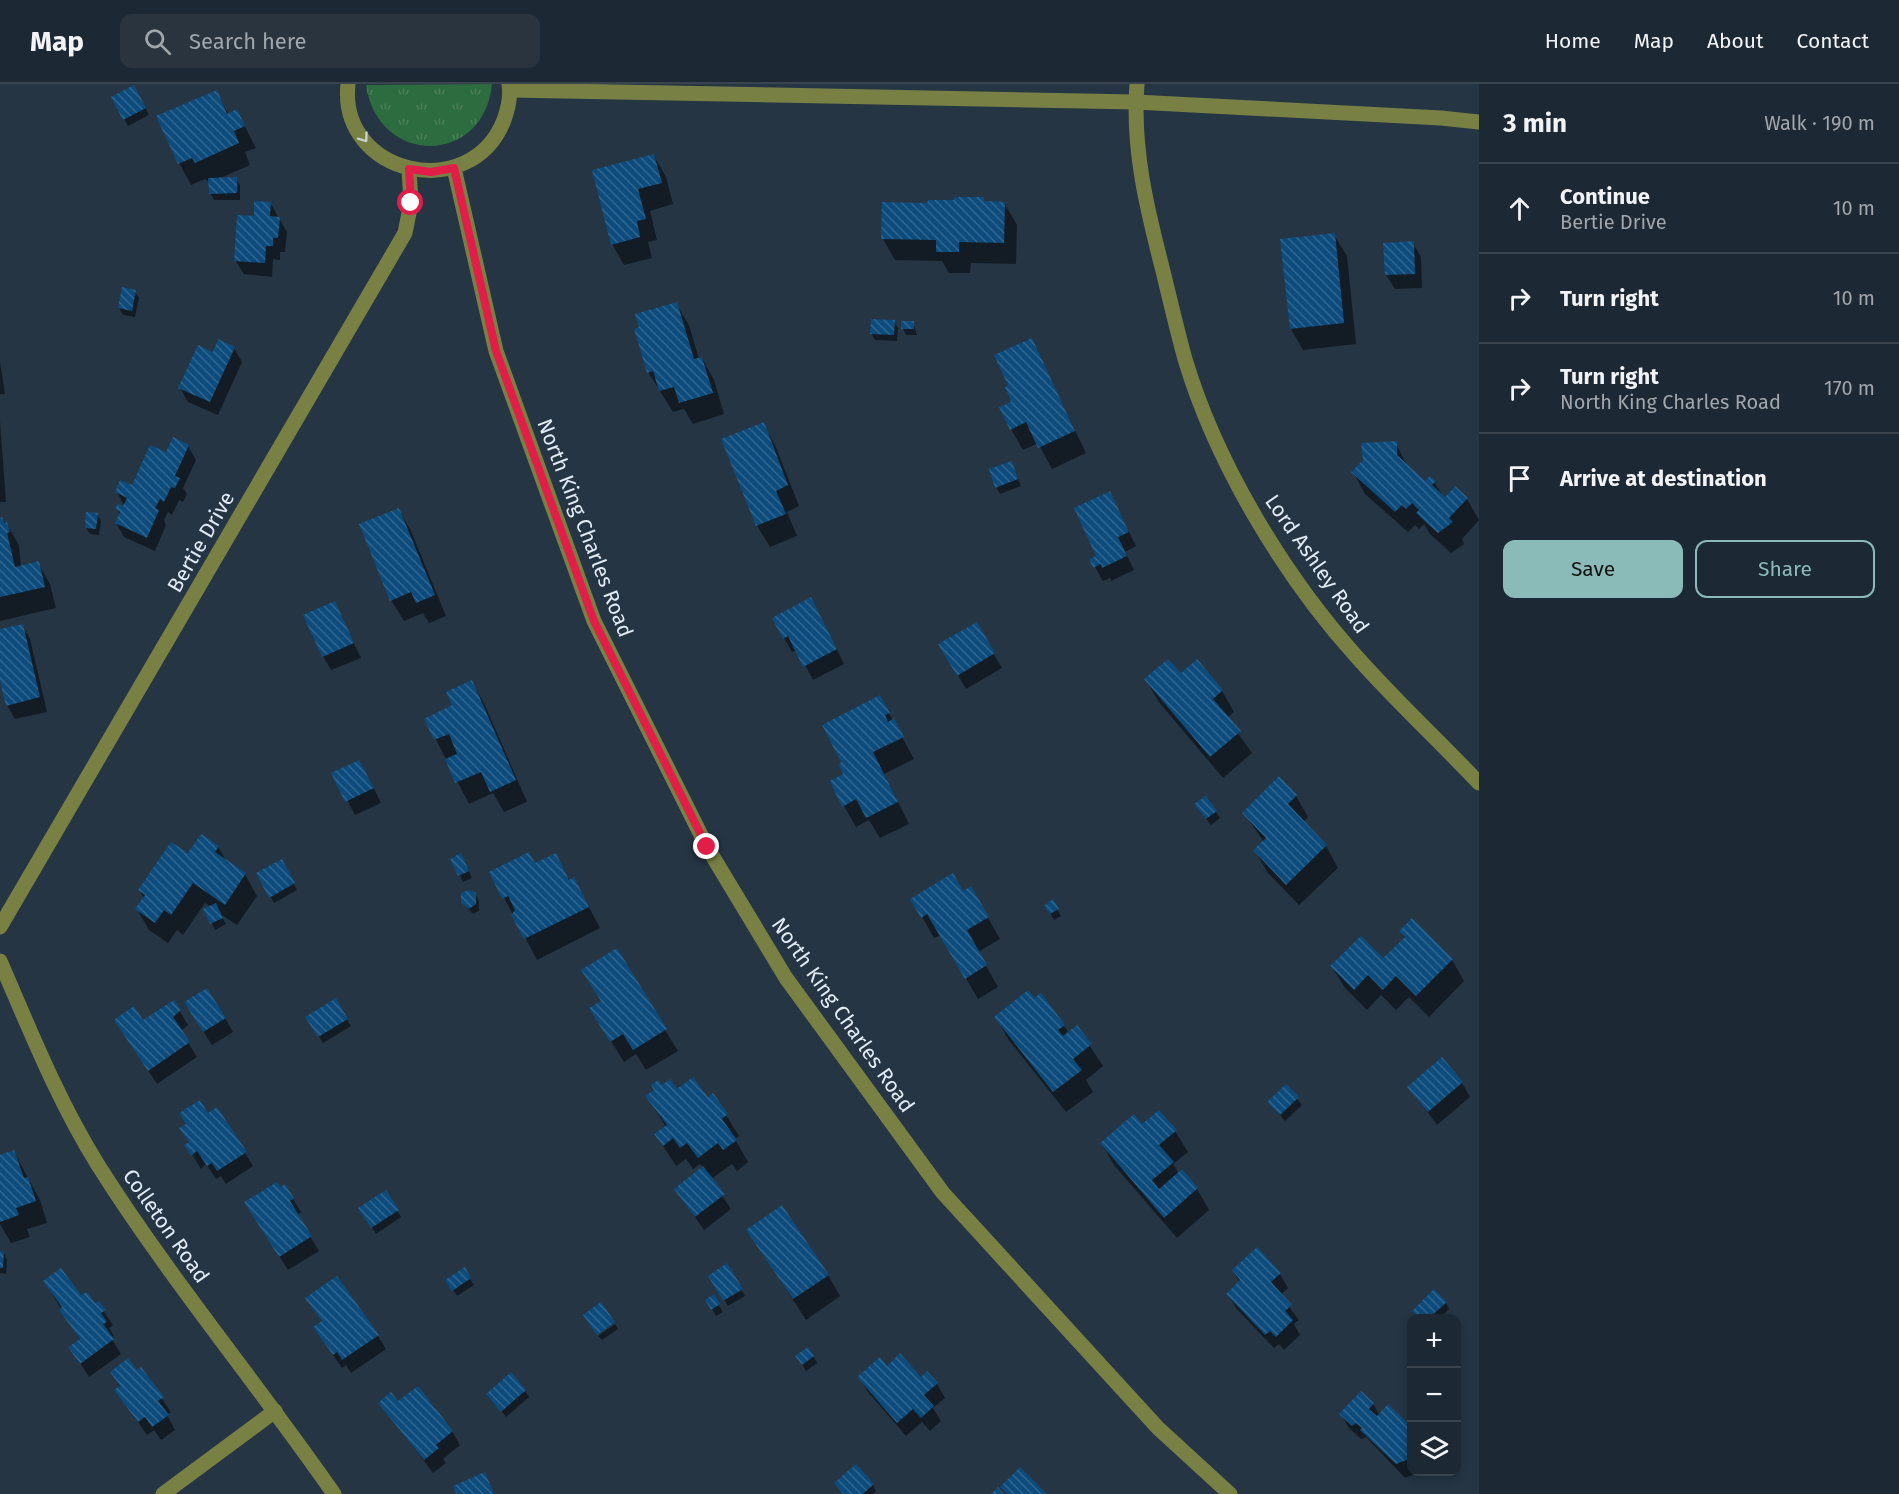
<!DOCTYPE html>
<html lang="en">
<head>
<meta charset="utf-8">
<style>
  body { margin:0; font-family:"Fira Sans",sans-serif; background:#29343f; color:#f1f3f6 }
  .controls { position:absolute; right:18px; bottom:18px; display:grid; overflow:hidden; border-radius:12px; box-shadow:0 3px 9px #0003 }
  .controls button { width:54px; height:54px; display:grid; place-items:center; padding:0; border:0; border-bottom:2px solid #3a444e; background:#1c2833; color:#f1f3f6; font:30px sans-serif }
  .stop { position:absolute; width:18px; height:18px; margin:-14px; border:4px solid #e11d48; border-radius:50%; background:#fff }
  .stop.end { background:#e11d48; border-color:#fff; box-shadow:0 2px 6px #0008 }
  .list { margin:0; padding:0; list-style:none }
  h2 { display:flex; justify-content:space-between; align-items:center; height:78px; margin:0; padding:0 24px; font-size:26px }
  h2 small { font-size:20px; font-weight:400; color:#a0a6ac }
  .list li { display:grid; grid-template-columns:39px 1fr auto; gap:18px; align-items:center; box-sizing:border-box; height:90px; padding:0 24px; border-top:2px solid #3a444e }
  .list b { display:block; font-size:22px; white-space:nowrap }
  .list p { margin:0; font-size:20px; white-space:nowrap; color:#a0a6ac }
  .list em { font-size:20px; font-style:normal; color:#a0a6ac }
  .actions { display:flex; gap:12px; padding:18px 24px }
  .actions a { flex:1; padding:14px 0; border:2px solid #8bbbb9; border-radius:12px; text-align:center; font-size:21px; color:#8bbbb9 }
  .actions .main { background:#8bbbb9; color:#111 }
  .icon { flex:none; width:33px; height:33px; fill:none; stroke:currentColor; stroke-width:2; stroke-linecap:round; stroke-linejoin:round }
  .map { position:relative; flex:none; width:1479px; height:1410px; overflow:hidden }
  header { display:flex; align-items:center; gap:36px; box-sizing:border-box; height:84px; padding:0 30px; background:#1c2833; border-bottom:2px solid #3a444e }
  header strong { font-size:28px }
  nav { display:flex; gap:33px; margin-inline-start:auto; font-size:21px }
  .search { width:420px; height:54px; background:#29343f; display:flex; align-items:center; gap:15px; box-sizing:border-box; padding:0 21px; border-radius:12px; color:#a0a6ac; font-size:22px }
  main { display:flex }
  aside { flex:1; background:#1c2833 }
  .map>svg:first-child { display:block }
  .grass { fill:url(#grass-tufts) }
  .shadow { fill:#0007 }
  .building { fill:url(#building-back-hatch) }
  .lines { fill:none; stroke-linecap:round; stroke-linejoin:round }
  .minor { stroke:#788044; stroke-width:15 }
  .oneway { stroke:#c8d1ca }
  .route { stroke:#e11d48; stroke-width:8 }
  .labels { text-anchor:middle; stroke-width:4.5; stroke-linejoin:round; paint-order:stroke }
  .street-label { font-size:21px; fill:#e2ecf6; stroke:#253544 }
</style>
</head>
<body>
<header>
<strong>Map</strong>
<div class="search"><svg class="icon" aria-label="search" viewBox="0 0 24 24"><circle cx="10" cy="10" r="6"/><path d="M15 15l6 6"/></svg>Search here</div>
<nav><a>Home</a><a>Map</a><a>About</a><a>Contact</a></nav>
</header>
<main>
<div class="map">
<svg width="1479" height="1410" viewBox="0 0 1479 1410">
  <defs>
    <pattern id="grass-tufts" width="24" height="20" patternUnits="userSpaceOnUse" patternTransform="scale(1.5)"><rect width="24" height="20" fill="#2d6c3e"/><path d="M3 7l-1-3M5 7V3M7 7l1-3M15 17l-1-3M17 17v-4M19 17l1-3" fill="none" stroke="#4b815a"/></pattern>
    <pattern id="building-back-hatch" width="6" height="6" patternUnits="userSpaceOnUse" patternTransform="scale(1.5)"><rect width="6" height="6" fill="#0c4b7b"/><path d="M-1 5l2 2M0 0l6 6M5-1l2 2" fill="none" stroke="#2f658e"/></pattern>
  </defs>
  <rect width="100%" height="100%" fill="#253544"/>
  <path class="grass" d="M492 0C484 82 378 83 366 1Z"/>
  <g class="shadow">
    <polygon points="134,3 149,31 128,42 113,14"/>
    <polygon points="216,8 229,31 237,27 256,64 245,68 250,81 218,95 236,95 240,101 240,116 214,116 210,109 210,99 205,95 191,101 179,79"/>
    <polygon points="654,72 666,93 673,120 650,127 657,156 648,158 652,174 624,181 612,160"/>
    <polygon points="983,115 985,119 1004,119 1017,141 1016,180 971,179 970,189 949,189 942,177 895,176 883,155 929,120 929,117"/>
    <polygon points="271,120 287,148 285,168 280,168 280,176 273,175 272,193 244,190 235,176 255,134"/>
    <polygon points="1334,151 1347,172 1356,260 1303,266 1291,245"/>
    <polygon points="1413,159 1421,173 1422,204 1395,205 1386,191 1385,160"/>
    <polygon points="135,208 139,214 135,233 123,231 119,224"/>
    <polygon points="676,220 689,241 699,275 702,274 714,296 724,330 693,340 684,325 673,328 648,288 641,244"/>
    <polygon points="894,238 898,244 897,257 875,256 871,249"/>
    <polygon points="913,238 917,251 906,251 903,245"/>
    <polygon points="1031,256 1086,369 1052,385 1038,359 1023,366 1011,345 1013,318"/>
    <polygon points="234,264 242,278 218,331 188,318 180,304 213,270"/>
    <polygon points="0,278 5,310 0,310"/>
    <polygon points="0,337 6,418 0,418"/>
    <polygon points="763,340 775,361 799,422 787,428 797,452 770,463 757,442 723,356"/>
    <polygon points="1396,359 1408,384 1425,399 1434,398 1445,415 1467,415 1479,436 1462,455 1464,460 1451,469 1430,450 1424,440 1419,445 1415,441 1408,448 1365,410 1353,388"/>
    <polygon points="188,362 196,376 183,404 187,410 183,418 179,416 172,431 168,428 164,436 166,441 155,467 124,453 116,439 120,431 117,425 126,425 117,408 132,403 167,370"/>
    <polygon points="1011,379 1021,402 1000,410 996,403"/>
    <polygon points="1110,409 1136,462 1125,468 1134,486 1111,497 1110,494 1103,497 1095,483"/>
    <polygon points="399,426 411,447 446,532 429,539 423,529 404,537 391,516"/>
    <polygon points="97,430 101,437 99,451 90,450 86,444"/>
    <polygon points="0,435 6,439 19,461 21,483 38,479 50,500 56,524 0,537"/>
    <polygon points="334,519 361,574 331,586 323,572"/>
    <polygon points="819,529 844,580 813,596 797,566 792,568 784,554"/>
    <polygon points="976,540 1002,584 966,605 940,561"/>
    <polygon points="22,541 30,555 47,628 15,635 7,621 0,590 0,546"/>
    <polygon points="1197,577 1222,607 1234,628 1227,634 1252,669 1223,694 1158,617 1146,595 1180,591"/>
    <polygon points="472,598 484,619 527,718 504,728 493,709 469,720 426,636 454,621"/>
    <polygon points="880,613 914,675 884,690 909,740 880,754 869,736 856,743 844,722 845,691"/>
    <polygon points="333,690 367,691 381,719 355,731"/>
    <polygon points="1296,712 1308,733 1303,738 1326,762 1338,784 1299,821 1267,788 1255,766 1264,758 1244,729"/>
    <polygon points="1200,727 1216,728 1220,734 1211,741"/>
    <polygon points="218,763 227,778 245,790 257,812 237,841 220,830 226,840 215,846 205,826 211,823 205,819 183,851 177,846 168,859 149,846 137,825 144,814 139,806 188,772"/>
    <polygon points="555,771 570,797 574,795 600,844 537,876 491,789 535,781"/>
    <polygon points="452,775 464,778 472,794 463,798"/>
    <polygon points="281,777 297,806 274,819 258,790"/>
    <polygon points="971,804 1000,855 978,868 998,903 978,915 941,851 934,854 912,815 963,809"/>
    <polygon points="475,810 479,817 479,827 473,830 462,819"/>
    <polygon points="1053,818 1061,832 1054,836 1046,822"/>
    <polygon points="1401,847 1452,876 1464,897 1429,933 1409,913 1396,926 1381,911 1367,926 1345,904 1332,883 1383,876 1405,855"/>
    <polygon points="335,916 351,942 323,959 307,934"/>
    <polygon points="1034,916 1064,942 1069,949 1077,943 1103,982 1086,996 1093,1008 1066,1028 1008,955 996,933"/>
    <polygon points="174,918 188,941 181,947 197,973 157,1000 124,950"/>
    <polygon points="194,933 225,934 233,948 212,961"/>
    <polygon points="604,946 665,946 678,967 646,986 636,970 624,978"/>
    <polygon points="1462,999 1470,1013 1437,1041 1409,1003"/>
    <polygon points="1286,1002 1302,1021 1285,1037 1269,1018"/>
    <polygon points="661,1003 707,1015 726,1031 739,1052 735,1055 748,1078 737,1087 732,1080 711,1095 731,1125 704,1146 676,1106 704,1084 700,1080 693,1085 686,1075 676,1082 656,1051 666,1043 647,1013"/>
    <polygon points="208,1031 245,1069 253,1082 226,1100 221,1092 216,1095 206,1080 201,1085 186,1061"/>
    <polygon points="1142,1042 1175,1047 1188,1068 1173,1080 1179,1090 1182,1087 1197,1105 1209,1126 1177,1154 1114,1081 1102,1060"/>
    <polygon points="14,1068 40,1116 47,1139 27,1145 30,1153 11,1159 0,1140 0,1072"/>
    <polygon points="386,1108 401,1133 376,1150 360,1124"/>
    <polygon points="293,1115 301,1128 297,1131 319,1167 288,1186 254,1132"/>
    <polygon points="748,1146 828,1191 840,1212 806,1236"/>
    <polygon points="0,1169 4,1169 7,1176 6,1190 0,1189"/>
    <polygon points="726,1181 745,1212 728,1222 710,1192"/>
    <polygon points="464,1186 474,1201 457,1212 447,1196"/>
    <polygon points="1233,1187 1280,1190 1288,1204 1280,1211 1299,1236 1294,1240 1300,1251 1284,1266 1279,1260 1274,1264 1236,1224 1228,1210 1240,1198"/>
    <polygon points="45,1198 95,1221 98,1219 113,1241 109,1244 114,1252 111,1254 121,1270 89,1293 70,1264 80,1256"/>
    <polygon points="713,1212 723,1228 716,1232 707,1216"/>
    <polygon points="307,1214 378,1252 386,1265 351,1289 346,1281 342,1284 315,1244 323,1238"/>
    <polygon points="1446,1219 1449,1225 1440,1234 1418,1234 1413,1227"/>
    <polygon points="615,1240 618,1245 602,1256 598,1252"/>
    <polygon points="813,1272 817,1279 806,1287 801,1279"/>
    <polygon points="887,1284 937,1300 945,1314 933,1324 941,1337 930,1347 922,1338 906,1352 867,1307 859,1293"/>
    <polygon points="141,1285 171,1328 167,1331 175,1346 161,1356 154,1346 147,1351 116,1306 120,1303 111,1289 137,1288"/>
    <polygon points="525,1307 529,1313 506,1333 488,1310"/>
    <polygon points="380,1319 398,1319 452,1347 460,1361 443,1375 446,1379 433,1389"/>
    <polygon points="1373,1320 1380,1332 1412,1345 1412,1388 1420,1388 1405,1394 1366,1353 1361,1355 1349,1344 1341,1330"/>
    <polygon points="836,1400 873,1401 876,1407 873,1410 843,1410"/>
  </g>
  <g class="building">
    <polygon points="134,1 146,24 123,36 111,13"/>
    <polygon points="217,6 227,30 237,25 245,42 234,47 239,59 195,79 192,74 178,80 156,32"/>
    <polygon points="654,70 662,99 638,105 646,135 637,137 640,153 611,161 592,86"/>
    <polygon points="237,93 237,109 209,110 208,94"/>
    <polygon points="954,113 984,113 984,117 1005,118 1004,159 959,158 959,168 936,168 936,156 881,155 882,118 927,119 928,116 954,116"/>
    <polygon points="254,117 271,118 270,132 280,133 278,154 273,154 273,162 266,162 265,179 234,177 237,131 254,132"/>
    <polygon points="1335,149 1344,239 1290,245 1280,155"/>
    <polygon points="1414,157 1415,190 1385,191 1383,159"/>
    <polygon points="122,203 136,206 132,227 118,224"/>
    <polygon points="677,218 694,275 702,273 713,309 679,319 674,303 659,307 653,287 647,289 634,245 639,243 635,230"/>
    <polygon points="871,235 895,236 894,251 870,250"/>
    <rect x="901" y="237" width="13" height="8"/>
    <polygon points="1032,254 1075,347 1038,364 1026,338 1010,346 999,323 1011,318 1005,303 1008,301 994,271"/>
    <polygon points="218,255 235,263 210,318 178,304 198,261 213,268"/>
    <polygon points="764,338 788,401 776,407 786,430 756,442 721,355"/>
    <polygon points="173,353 189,361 175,392 180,394 175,404 171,403 164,418 160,415 155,424 159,426 147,454 115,439 120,428 115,425 118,420 123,422 127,414 115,408 120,396 132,401 150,361 166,368"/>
    <polygon points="1397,357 1397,371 1425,397 1430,392 1436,397 1432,401 1445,413 1455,402 1468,414 1449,434 1453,438 1438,449 1416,429 1419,426 1412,419 1406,425 1402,421 1395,428 1351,388 1363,376 1361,359"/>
    <polygon points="1012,377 1018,395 995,404 989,385"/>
    <polygon points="1110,407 1129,448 1118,453 1127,472 1102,484 1101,480 1093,484 1089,475 1096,472 1074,424"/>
    <polygon points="399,424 435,511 416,519 411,508 390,517 359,440"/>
    <polygon points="86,428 98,429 96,445 85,444"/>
    <polygon points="2,433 4,439 7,438 10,448 7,449 15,483 39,477 45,503 0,513 0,434"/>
    <polygon points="811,513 837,565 803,583 788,552 783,555 772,534"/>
    <polygon points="335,517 354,559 322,573 303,531"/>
    <polygon points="977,538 995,569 957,592 938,560"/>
    <polygon points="23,540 40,613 6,622 0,597 0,545"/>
    <polygon points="1168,575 1181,589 1197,575 1223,606 1213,615 1241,647 1210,673 1144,595"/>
    <polygon points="472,596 516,696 490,708 481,688 455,699 445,675 457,670 449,650 434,656 424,635 452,621 446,608"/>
    <polygon points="880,611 890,629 885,631 888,638 894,634 904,653 873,668 898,718 866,734 856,715 842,723 830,697 843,690 839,681 841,678 822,641"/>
    <polygon points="359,676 374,704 345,718 331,689"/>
    <polygon points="1279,692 1297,711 1288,720 1327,761 1286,801 1253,766 1266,754 1242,729"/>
    <polygon points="1206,712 1217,727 1206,735 1194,720"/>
    <polygon points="201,750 219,762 215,768 246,789 225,821 193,799 171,831 164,826 155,839 135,825 145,811 138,806 171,758 188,769"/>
    <polygon points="529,768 535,779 556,769 569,796 574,793 589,823 524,855 511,831 515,826 508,812 502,815 489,788"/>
    <polygon points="461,769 469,787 458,792 450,775"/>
    <polygon points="282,775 295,799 269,814 256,789"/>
    <polygon points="953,789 963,807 971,802 989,833 967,846 987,881 965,895 927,830 921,834 910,815"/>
    <polygon points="469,806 476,809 476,820 469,825 461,819 461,809"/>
    <polygon points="1053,815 1059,825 1050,830 1044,822"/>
    <polygon points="216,819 223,834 210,840 203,825"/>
    <polygon points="1412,834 1453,875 1416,912 1396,892 1383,906 1368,891 1354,906 1330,882 1361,852 1383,874 1405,853 1399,847"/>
    <polygon points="617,864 667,945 633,966 623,950 610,958 589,924 601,917 581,886"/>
    <polygon points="207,904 226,934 203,948 184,918"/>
    <polygon points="1028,906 1034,914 1041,909 1065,941 1058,946 1063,952 1077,941 1092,960 1073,975 1082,986 1053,1008 994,933"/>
    <polygon points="336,914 348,935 318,953 305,933"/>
    <polygon points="174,916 181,926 173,933 190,958 148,987 114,936 134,922 143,936"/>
    <polygon points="1442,973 1463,998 1428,1028 1407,1003"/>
    <polygon points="693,993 708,1013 713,1009 728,1030 722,1035 737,1056 723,1066 718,1059 698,1074 687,1059 680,1064 673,1054 663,1062 654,1050 667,1041 645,1012 654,1006 651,1001 658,996 662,1001 670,995 677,1005"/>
    <polygon points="1286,1000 1299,1013 1280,1031 1267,1018"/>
    <polygon points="200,1016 208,1029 217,1023 247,1068 217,1087 212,1079 207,1082 197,1067 191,1072 184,1061 189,1058 179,1044 186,1040 179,1029"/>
    <polygon points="1159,1026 1177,1046 1159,1061 1174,1078 1152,1096 1159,1105 1182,1085 1198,1104 1164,1134 1100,1059 1134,1030 1142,1040"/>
    <polygon points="14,1066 24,1094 28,1093 36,1117 16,1124 19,1131 0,1138 0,1071"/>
    <polygon points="703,1082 725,1110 695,1133 674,1105"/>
    <polygon points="277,1098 280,1103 285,1100 294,1114 290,1117 312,1152 279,1173 244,1118"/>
    <polygon points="386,1106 399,1126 371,1144 358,1124"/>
    <polygon points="782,1121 829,1191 793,1215 746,1146"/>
    <polygon points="1257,1163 1281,1189 1271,1198 1292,1221 1285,1227 1293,1236 1276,1253 1270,1247 1265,1251 1226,1210 1240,1196 1232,1186"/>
    <polygon points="0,1167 4,1168 3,1184 0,1184"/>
    <polygon points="727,1179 743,1205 723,1217 708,1192"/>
    <polygon points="465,1183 471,1194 452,1207 445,1196"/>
    <polygon points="61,1184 81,1211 87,1208 95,1219 99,1217 106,1226 101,1229 107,1238 103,1240 114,1255 80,1280 68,1263 80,1255 59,1226 62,1223 43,1197"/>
    <polygon points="337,1192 379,1251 342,1276 337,1268 333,1271 313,1243 322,1237 305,1214"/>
    <polygon points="1434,1205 1447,1218 1429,1234 1419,1234 1412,1227"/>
    <polygon points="714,1210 720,1220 711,1226 705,1216"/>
    <polygon points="601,1218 615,1238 597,1251 583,1231"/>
    <polygon points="808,1263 814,1272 802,1281 795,1272"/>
    <polygon points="900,1269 921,1293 927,1287 938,1299 924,1311 934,1322 921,1334 913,1325 897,1339 857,1293 880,1273 887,1282"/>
    <polygon points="128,1274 137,1286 141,1283 164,1313 158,1317 169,1331 152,1343 145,1333 138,1338 114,1306 120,1302 110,1288"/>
    <polygon points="511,1288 526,1306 501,1328 486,1310"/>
    <polygon points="418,1302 453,1347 436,1361 439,1364 424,1376 378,1319 391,1308 398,1317"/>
    <polygon points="1361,1307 1374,1319 1369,1325 1377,1332 1388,1320 1412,1343 1412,1374 1396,1380 1360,1346 1362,1344 1356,1339 1352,1342 1339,1330"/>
    <polygon points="856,1380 874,1400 863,1410 843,1410 834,1399"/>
    <polygon points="1020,1383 1047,1410 1008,1410 1000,1403"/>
    <polygon points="485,1388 494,1410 456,1410 453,1402"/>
    <polygon points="998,1403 1004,1410 991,1410"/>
  </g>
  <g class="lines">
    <g class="minor">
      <path d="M348 0C338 91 471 121 504 36 508 25 511 12 509 0"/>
      <path d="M1137 0C1132 65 1147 125 1163 187 1170 216 1177 246 1185 275 1216 379 1284 492 1356 572 1395 616 1438 656 1479 699"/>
      <polyline points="510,6 1136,18 1441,34 1479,38"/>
      <polyline points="454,84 496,267 594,537 707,763 786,894 943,1109 1158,1344 1230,1410"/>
      <polyline points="0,843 405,149 411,119 409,85"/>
      <path d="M0 877C30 946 58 1017 98 1081 170 1195 257 1299 334 1410"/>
      <polyline points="163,1410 275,1327"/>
    </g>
  </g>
  <defs><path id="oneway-chevron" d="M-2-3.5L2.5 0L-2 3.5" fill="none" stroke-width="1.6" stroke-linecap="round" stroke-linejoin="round" transform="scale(1.5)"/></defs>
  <use class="oneway" href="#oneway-chevron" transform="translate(364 54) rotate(54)"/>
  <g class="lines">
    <polyline class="route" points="411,119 409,85 431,88 454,84 496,267 594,537 707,763"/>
  </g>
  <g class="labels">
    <g class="street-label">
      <text transform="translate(585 444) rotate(69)" y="7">North King Charles Road</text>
      <text transform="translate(201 458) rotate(-60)" y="7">Bertie Drive</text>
      <text transform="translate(1317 480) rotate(55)" y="7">Lord Ashley Road</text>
      <text transform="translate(843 931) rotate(55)" y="7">North King Charles Road</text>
      <text transform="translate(166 1142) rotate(55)" y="7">Colleton Road</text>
    </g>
  </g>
</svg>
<div class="controls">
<button>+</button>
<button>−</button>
<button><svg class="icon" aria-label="layers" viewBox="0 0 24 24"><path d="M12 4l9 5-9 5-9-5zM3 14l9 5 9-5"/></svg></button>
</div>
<div class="stop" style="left:411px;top:119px"></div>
<div class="stop end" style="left:707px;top:763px"></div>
</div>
<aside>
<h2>3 min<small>Walk · 190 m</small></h2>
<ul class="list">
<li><svg class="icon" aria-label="ahead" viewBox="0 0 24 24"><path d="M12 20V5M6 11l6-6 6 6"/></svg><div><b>Continue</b><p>Bertie Drive</p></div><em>10 m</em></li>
<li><svg class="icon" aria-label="right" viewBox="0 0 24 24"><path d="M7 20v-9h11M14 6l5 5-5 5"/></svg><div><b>Turn right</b></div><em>10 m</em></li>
<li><svg class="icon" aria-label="right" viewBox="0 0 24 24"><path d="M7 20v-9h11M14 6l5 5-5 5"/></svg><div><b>Turn right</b><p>North King Charles Road</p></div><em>170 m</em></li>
<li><svg class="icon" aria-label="arrive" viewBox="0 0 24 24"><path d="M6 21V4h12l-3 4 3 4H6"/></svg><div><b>Arrive at destination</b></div></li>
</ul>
<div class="actions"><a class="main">Save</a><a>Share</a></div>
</aside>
</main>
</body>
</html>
